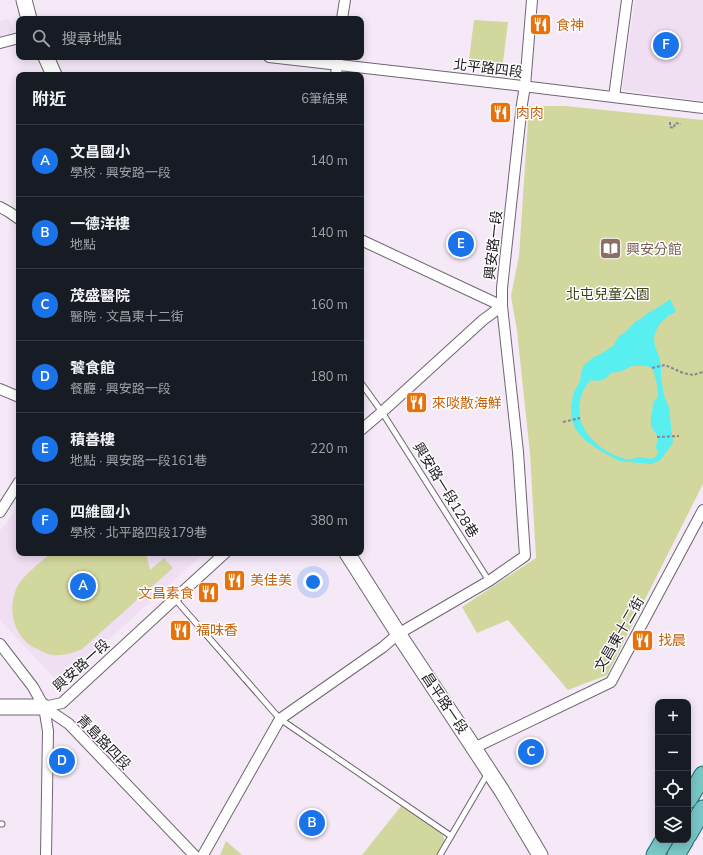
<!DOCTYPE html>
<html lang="zh-TW">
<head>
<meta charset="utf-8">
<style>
  body { margin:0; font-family:"Nunito Sans","Noto Sans TC",sans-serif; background:#20242c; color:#f1f3f6 }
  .controls { position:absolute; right:12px; bottom:12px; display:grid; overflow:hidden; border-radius:8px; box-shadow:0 2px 10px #0003 }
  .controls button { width:36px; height:36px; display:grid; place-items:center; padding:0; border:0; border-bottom:1px solid #363941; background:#171b24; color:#f1f3f6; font:20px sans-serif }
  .you { position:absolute; left:313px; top:582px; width:14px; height:14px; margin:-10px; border:3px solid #fff; border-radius:50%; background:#1a73e8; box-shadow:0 0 0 6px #1a73e833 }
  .badge { display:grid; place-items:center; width:26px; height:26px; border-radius:50%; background:#1a73e8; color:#fff; font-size:13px; font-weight:700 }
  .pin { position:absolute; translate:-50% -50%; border:2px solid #fff; box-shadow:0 1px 4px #0006 }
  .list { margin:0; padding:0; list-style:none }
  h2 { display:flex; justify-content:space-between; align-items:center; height:52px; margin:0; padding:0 16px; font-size:17px }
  h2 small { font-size:13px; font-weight:400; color:#9ea1a6 }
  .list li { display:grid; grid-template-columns:26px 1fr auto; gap:12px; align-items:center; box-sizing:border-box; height:72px; padding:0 16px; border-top:1px solid #363941 }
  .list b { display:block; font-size:15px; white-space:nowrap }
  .list p { margin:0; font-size:13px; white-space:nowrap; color:#9ea1a6 }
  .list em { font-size:13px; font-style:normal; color:#9ea1a6 }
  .icon { flex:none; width:22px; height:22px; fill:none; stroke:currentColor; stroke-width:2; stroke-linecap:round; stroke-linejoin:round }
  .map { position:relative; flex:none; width:703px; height:855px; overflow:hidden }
  .search { position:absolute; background:#171b24; box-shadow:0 2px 10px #0003; left:16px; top:16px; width:348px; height:44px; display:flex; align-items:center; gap:10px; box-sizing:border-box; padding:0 14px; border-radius:8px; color:#9ea1a6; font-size:15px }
  .panel { position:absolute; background:#171b24; box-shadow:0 2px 10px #0003; left:16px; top:72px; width:348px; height:484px; border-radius:8px }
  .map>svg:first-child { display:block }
  .built { fill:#f0def3 }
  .green { fill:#d1d79d }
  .water { fill:#59eef0; fill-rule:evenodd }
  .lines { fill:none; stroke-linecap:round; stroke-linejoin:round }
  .lane-casing { stroke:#706572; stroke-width:7 }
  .street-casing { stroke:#706572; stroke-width:12 }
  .secondary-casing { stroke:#706572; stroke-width:17 }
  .primary-casing { stroke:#1e7172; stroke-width:19 }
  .path { stroke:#8b838d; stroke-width:2; stroke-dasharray:3 2; stroke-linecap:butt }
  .lane { stroke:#fff; stroke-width:5 }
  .street { stroke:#fff; stroke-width:10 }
  .secondary { stroke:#fff; stroke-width:15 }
  .primary { stroke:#78c6c5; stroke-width:17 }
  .labels { text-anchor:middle; stroke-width:3; stroke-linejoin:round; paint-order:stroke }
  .food-label { font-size:14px; fill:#c56008; stroke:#fff; text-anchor:start }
  .street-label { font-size:14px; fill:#1f1b20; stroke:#fff }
  .education-label { font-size:14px; fill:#785e54; stroke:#fff; text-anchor:start }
  .park-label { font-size:14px; fill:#3e4218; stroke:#fff }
</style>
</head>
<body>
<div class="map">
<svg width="703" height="855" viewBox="0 0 703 855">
  <rect width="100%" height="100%" fill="#f5e9f8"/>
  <g class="built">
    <polygon points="635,0 703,0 703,101 622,90"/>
    <polygon points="9,18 13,32 0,36 0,21"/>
    <polygon points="19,505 19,553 204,553 64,680 56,680 0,620 0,531"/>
  </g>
  <g class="green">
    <polygon points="474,20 508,22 502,70 468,67"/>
    <polygon points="529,106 565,106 703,120 703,484 607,675 568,690 508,620 477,633 462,607 536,558 530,454 517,331 511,296 519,256"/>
    <path d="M51 553H146L150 570 164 558 173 568 82 649C73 653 63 656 52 655 47 654 42 652 38 649 35 648 32 647 30 645 12 632 8 606 17 587 23 575 41 562 51 553Z"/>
    <polygon points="402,805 442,834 445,841 436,855 362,855"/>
    <polygon points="226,841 242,855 220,855"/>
  </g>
  <path class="water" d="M670 299 676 312 668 316 658 326 654 336 655 347 659 356 661 366V377L664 396 669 407 673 443 661 459 657 462 651 464 619 461 599 450 585 440 576 430 573 423 571 416V407L572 400 574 392 580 381 581 373 584 365 594 357 601 354 613 346 619 336 624 333 635 322 642 318 648 313 662 305ZM632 366H645L652 368C656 377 658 387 658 397L653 402C653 409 650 419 651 425 652 430 658 434 658 439 658 445 653 444 658 451 656 463 646 457 638 457 634 458 631 460 626 459 610 456 589 441 583 426 576 412 579 391 591 380L599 381 606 378 611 373 622 371Z"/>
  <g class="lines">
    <defs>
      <g id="lane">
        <polyline points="361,383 382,412 489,581"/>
        <polyline points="175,599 280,719 451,836"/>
        <polyline points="0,824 2,824"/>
        <polyline points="440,855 488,773"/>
      </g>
      <g id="street">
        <polyline points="342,19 345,0"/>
        <polyline points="0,43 19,38"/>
        <polyline points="269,57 506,84 703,108"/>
        <polyline points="336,75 338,57"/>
        <polyline points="614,97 627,0"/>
        <polyline points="0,207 9,212 19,219"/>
        <polyline points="0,389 19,397"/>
        <polyline points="361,430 382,412 483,320 502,306 502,288 522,104 525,86 532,0"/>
        <polyline points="0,512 19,482"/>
        <polyline points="0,644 33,687 44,707 69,724 194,855"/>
        <polyline points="44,707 62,703 167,606 225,553"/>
        <polyline points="44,707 48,731 46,855"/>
        <polyline points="474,748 611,682 703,510"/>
        <polyline points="203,855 280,719 383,647 398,634 489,581 525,556 518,452 502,306 361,240"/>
      </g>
      <g id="secondary">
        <polyline points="24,0 29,19"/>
        <polyline points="46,57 54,75"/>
        <polyline points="347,553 403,641 466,736 502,791 540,855"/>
        <polyline points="0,707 44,707"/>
      </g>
      <g id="primary">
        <polyline points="688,800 703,775"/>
        <polyline points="688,835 703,809"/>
        <polyline points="655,855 664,840"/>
        <polyline points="676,855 685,840"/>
      </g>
    </defs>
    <use href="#lane" class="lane-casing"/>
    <use href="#street" class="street-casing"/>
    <use href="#secondary" class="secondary-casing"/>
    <use href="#primary" class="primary-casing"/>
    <g class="path">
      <polyline points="670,122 670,127 674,128 675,123 681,124"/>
      <polyline points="652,368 665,365 683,373 693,375 703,372"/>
      <polyline points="563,422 580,418"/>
      <polyline points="657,437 679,436"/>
    </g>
    <use href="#lane" class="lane"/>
    <use href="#street" class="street"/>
    <use href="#secondary" class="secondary"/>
    <use href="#primary" class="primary"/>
  </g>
  <defs>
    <symbol id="restaurant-square" viewBox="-11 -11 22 22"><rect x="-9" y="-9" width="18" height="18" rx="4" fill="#e8710a" stroke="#fff"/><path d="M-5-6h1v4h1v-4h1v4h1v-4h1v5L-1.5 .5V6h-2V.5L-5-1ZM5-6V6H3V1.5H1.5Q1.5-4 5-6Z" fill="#fff"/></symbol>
    <symbol id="library-square" viewBox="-11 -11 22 22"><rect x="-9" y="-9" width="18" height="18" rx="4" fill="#8d6e63" stroke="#fff"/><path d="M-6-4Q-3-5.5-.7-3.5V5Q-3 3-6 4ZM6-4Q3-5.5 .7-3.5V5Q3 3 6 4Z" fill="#fff"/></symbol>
  </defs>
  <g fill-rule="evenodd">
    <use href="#restaurant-square" x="528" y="12" width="25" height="25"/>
    <use href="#restaurant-square" x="488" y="100" width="25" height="25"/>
    <use href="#library-square" x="598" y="236" width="25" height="25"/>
    <use href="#restaurant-square" x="404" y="390" width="25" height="25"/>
    <use href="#restaurant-square" x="222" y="568" width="25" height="25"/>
    <use href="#restaurant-square" x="196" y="580" width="25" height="25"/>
    <use href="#restaurant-square" x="168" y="618" width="25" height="25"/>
    <use href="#restaurant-square" x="630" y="628" width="25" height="25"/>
  </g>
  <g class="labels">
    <g class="food-label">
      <text x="556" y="30">食神</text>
      <text x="516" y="118">肉肉</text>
      <text x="432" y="408">來啖散海鮮</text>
      <text x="250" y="585">美佳美</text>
      <text x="194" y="598" text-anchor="end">文昌素食</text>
      <text x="196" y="635">福味香</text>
      <text x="658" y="645">找晨</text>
    </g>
    <g class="street-label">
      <text transform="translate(488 68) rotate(7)" y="5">北平路四段</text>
      <text transform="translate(493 245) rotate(-84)" y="5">興安路一段</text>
      <text transform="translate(446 490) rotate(58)" y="5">興安路一段128巷</text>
      <text transform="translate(619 634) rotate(-60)" y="5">文昌東十二街</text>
      <text transform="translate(81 665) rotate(-42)" y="5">興安路一段</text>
      <text transform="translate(445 703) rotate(56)" y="5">昌平路一段</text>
      <text transform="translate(104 742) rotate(46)" y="5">青島路四段</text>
    </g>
    <g class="education-label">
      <text x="626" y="254">興安分館</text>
    </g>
    <g class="park-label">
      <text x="608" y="299">北屯兒童公園</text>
    </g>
  </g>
</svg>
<div class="controls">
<button>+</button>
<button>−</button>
<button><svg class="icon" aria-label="locate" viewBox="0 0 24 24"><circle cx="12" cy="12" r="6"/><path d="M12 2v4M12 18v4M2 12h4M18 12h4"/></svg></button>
<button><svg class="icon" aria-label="layers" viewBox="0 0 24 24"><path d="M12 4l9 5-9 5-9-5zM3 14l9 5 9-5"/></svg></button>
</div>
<div class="you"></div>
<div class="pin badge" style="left:83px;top:586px">A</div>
<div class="pin badge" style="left:312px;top:823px">B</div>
<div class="pin badge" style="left:531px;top:752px">C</div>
<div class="pin badge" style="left:62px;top:761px">D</div>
<div class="pin badge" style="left:461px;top:244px">E</div>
<div class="pin badge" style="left:666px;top:45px">F</div>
<div class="search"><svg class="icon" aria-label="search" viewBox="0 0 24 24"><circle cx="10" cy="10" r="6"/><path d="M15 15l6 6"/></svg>搜尋地點</div>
<section class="panel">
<h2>附近<small>6筆結果</small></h2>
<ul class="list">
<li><span class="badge">A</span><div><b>文昌國小</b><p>學校 · 興安路一段</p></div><em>140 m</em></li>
<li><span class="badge">B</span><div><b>一德洋樓</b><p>地點</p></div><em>140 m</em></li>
<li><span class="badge">C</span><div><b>茂盛醫院</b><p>醫院 · 文昌東十二街</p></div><em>160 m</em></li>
<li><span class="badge">D</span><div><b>饕食館</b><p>餐廳 · 興安路一段</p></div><em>180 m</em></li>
<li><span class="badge">E</span><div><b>積善樓</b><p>地點 · 興安路一段161巷</p></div><em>220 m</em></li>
<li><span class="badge">F</span><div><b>四維國小</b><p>學校 · 北平路四段179巷</p></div><em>380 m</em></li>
</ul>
</section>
</div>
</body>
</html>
